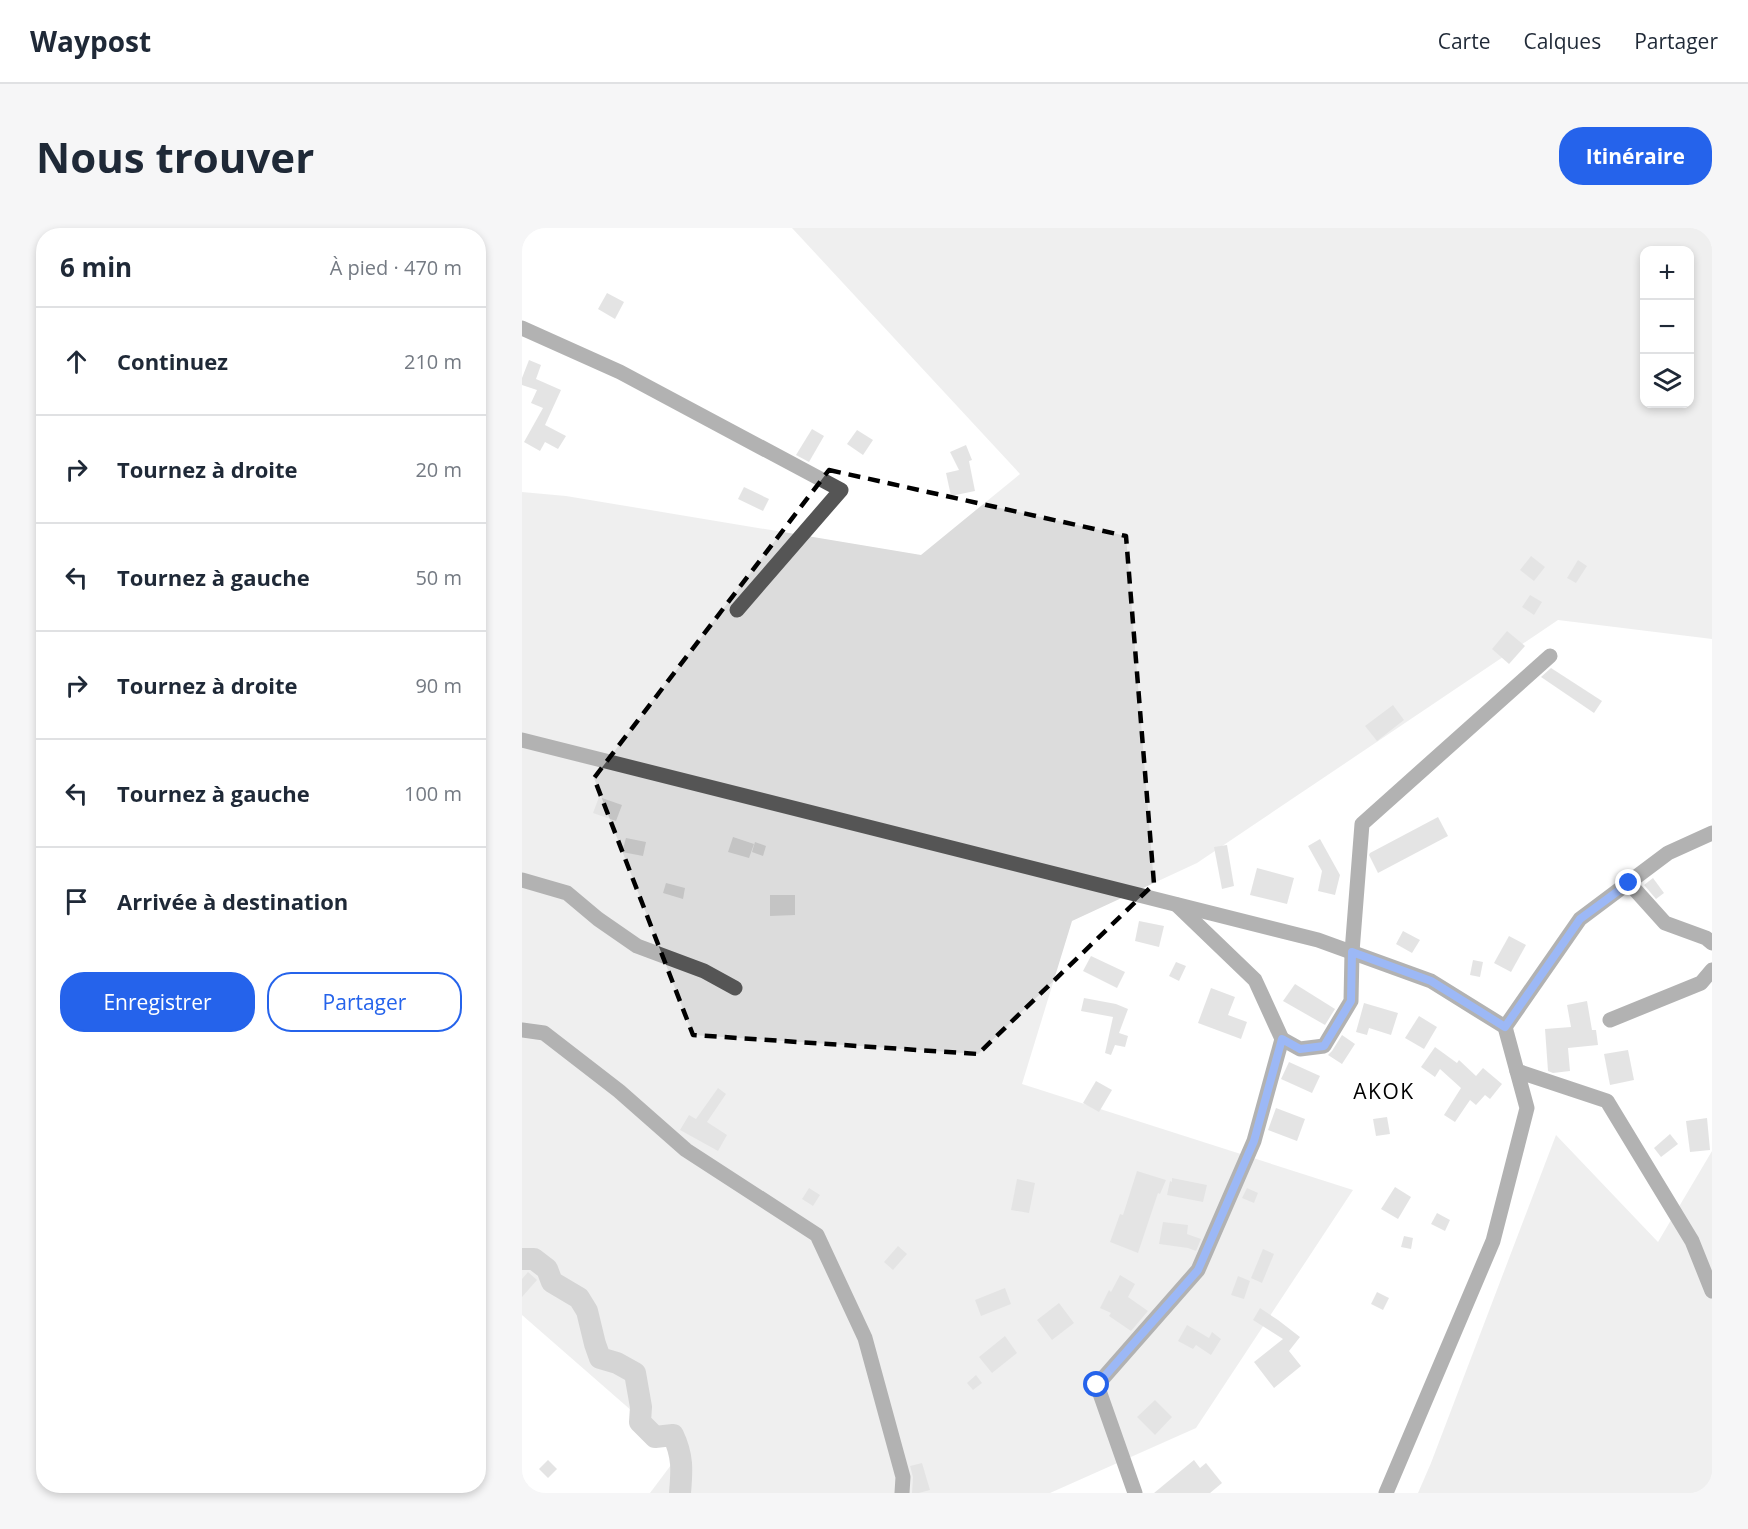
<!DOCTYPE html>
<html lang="fr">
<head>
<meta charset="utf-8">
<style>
  body { margin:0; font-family:"Open Sans",sans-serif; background:#f6f6f7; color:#1f2937 }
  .controls { position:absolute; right:18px; top:18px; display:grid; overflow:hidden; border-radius:12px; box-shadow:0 3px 9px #0003 }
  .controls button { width:54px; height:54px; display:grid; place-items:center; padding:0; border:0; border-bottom:2px solid #e0e1e3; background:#fff; color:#1f2937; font:30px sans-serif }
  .stop { position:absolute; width:18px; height:18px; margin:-14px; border:4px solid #2563eb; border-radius:50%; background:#fff }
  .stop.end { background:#2563eb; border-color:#fff; box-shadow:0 2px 6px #0008 }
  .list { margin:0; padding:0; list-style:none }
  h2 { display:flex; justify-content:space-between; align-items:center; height:78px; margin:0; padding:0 24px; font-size:26px }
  h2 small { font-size:20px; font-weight:400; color:#747a83 }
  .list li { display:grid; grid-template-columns:39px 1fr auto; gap:18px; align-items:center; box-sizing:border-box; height:108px; padding:0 24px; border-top:2px solid #e0e1e3 }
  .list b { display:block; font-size:22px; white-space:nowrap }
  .list em { font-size:20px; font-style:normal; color:#747a83 }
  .actions { display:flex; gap:12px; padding:18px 24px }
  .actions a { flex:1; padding:14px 0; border:2px solid #2563eb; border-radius:24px; text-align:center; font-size:21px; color:#2563eb }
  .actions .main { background:#2563eb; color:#fff }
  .icon { flex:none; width:33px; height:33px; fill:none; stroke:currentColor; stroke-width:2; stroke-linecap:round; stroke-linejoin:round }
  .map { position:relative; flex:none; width:1190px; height:1265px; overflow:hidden; border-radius:24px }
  header { display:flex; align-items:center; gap:36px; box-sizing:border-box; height:84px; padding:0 30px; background:#fff; border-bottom:2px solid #e0e1e3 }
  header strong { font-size:28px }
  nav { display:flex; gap:33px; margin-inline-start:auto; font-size:21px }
  .intro { display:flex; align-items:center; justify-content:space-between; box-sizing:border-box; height:144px; padding:0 36px }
  h1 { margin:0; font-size:42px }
  .button { padding:15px 27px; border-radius:24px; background:#2563eb; color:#fff; font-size:21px; font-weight:700 }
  main { display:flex; gap:36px; padding:0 36px }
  aside { flex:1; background:#fff; border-radius:24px; box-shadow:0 3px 9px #0003 }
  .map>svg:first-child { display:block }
  .green { fill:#dcdcdc; fill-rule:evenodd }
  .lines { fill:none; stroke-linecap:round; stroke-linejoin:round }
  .river { stroke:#a3a3a3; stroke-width:22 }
  .building { fill:#c4c4c4 }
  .minor { stroke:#555; stroke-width:15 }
  .route { stroke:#2563eb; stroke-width:8 }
  .marked { fill:none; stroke:#000; stroke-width:4.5; stroke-dasharray:12 8; stroke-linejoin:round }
  .labels { text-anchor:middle; stroke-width:5; stroke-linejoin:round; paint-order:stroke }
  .quarter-label { font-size:21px; letter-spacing:1.5px; fill:#000; stroke:#fff }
</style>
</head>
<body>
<header>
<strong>Waypost</strong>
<nav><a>Carte</a><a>Calques</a><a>Partager</a></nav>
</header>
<div class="intro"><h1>Nous trouver</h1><a class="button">Itinéraire</a></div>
<main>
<aside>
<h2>6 min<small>À pied · 470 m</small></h2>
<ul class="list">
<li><svg class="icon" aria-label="ahead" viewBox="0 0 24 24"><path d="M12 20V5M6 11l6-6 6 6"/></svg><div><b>Continuez</b></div><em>210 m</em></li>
<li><svg class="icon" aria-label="right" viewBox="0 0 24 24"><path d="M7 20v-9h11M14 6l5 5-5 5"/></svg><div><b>Tournez à droite</b></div><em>20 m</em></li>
<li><svg class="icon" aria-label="left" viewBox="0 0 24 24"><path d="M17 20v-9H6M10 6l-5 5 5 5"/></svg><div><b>Tournez à gauche</b></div><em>50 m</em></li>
<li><svg class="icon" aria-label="right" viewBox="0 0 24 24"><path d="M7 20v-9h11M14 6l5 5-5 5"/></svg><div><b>Tournez à droite</b></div><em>90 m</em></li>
<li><svg class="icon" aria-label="left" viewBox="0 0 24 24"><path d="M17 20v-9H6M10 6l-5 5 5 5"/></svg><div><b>Tournez à gauche</b></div><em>100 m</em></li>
<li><svg class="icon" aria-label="arrive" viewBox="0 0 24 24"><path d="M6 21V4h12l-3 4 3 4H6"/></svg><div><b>Arrivée à destination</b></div></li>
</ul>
<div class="actions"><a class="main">Enregistrer</a><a>Partager</a></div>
</aside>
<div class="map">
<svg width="1190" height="1265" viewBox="0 0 1190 1265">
  <rect width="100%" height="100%" fill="#fff"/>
  <g class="green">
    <path d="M270 0H1190V411L1036 392 675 635 550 693 500 856 831 962 674 1200 528 1265H128L158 1225 0 1087V264L44 268 399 327 498 246ZM1122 22H1168V176H1122Z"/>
    <polygon points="1034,907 1136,1014 1190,923 1190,1265 896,1265 909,1235"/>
  </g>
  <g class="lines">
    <path class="river" d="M0 1031H12L25 1041 30 1054 57 1070 65 1083 73 1116 78 1130 95 1135 113 1145 119 1179 118 1194 133 1209 151 1207C161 1228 160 1242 158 1265"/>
  </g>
  <g class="building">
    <polygon points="85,65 102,74 93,91 76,81"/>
    <polygon points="7,132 19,137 14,151 39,162 23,197 44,208 36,221 23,214 18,223 2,214 21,180 9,175 15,162 0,157 0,150"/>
    <polygon points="290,201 302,208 287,234 274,227"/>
    <polygon points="335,202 351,212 341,227 325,216"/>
    <polygon points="444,217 450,232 447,233 453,263 429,268 424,245 437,242 428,224"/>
    <polygon points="222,259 247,271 241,283 216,271"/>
    <polygon points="1009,328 1023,339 1012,353 998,342"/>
    <polygon points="1056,332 1065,338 1054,355 1045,350"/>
    <polygon points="1008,367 1020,374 1012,387 1000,379"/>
    <polygon points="985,403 1003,418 987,436 970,421"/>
    <polygon points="1029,440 1080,473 1072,485 1019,449"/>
    <polygon points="871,477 882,492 855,513 843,498"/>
    <polygon points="77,569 100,577 94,593 71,585"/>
    <polygon points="916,589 926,608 856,645 847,627 848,625"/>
    <polygon points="211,609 232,616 227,630 206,624"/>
    <polygon points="104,610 124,614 121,628 100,624"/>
    <polygon points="798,611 818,647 813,667 796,663 800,643 786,618"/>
    <polygon points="233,614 244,618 241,628 230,624"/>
    <polygon points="705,617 712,658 700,661 692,619"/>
    <polygon points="735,640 772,650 765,676 728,667"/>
    <polygon points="1131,650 1142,665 1134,671 1122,657"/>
    <polygon points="144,655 163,660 161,671 141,665"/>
    <polygon points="248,667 273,667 273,687 248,688"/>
    <polygon points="617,693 642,698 637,719 613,713"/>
    <polygon points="881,703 898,712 890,725 874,716"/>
    <polygon points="987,708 1004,717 989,744 972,735"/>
    <polygon points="569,728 603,744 595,760 561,743"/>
    <polygon points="951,732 961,734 958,749 948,747"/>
    <polygon points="654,734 664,738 657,753 647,748"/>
    <polygon points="773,756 813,781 803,797 761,773"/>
    <polygon points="689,760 713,769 706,787 725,794 719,811 676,795"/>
    <polygon points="562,770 594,776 606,781 597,805 606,808 603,819 593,817 589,827 583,825 591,789 559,783"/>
    <polygon points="1065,773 1070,802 1074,802 1076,817 1046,820 1048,843 1031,845 1026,843 1023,801 1049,799 1045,777"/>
    <polygon points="842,775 876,785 869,807 847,800 845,807 834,804"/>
    <polygon points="897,788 915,799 902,821 883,810"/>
    <polygon points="820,807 833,816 820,836 806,827 810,823"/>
    <polygon points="913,819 935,835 937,832 954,848 961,840 980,856 968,871 963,867 954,877 948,872 933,894 922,887 939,860 918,841 913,849 899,839"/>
    <polygon points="1106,822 1112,852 1088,857 1082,826"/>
    <polygon points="767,834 798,848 790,865 759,851"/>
    <polygon points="574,853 590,862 577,884 561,875"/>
    <polygon points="196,860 204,866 185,894 205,907 196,923 158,902 167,887 174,891"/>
    <polygon points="754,880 783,891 775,913 746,902"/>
    <polygon points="865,889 868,906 854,908 851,891"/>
    <polygon points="1185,890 1188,922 1168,924 1164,893"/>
    <polygon points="1148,906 1156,916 1139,929 1132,920"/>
    <polygon points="615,943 644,952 638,966 636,965 616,1025 588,1014 598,986 601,987"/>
    <polygon points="650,950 685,957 681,974 645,967 648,953 650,954"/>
    <polygon points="495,951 513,955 507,985 489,982"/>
    <polygon points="873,959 889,969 876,991 859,981"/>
    <polygon points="287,960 298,967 291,978 280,971"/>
    <polygon points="725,960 736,965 732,975 720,970"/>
    <polygon points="915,985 928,992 923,1003 909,996"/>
    <polygon points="641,994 666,997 665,1006 679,1011 674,1023 666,1020 637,1016"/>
    <polygon points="882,1008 891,1010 889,1021 879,1019"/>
    <polygon points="376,1018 385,1026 371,1042 362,1034"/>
    <polygon points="741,1021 752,1026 740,1055 729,1050"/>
    <polygon points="6,1044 15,1052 0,1069 0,1051"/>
    <polygon points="598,1047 613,1056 606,1069 626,1083 609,1103 587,1088 589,1085 578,1080 587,1062 589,1064"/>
    <polygon points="716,1048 728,1053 722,1071 709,1067"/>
    <polygon points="483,1060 489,1076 459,1088 453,1072"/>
    <polygon points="855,1064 867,1070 861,1082 849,1076"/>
    <polygon points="537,1075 552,1095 530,1112 515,1092"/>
    <polygon points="738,1080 756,1092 778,1109 767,1123 779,1138 752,1160 732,1134 761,1111 731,1092"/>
    <polygon points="665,1097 687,1110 690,1104 699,1111 689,1127 674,1117 671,1121 656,1113"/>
    <polygon points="483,1108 495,1125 470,1145 457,1129"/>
    <polygon points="454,1147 460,1155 451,1162 445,1155"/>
    <polygon points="633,1172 650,1189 633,1207 615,1189"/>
    <polygon points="26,1232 35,1241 26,1250 17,1241"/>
    <polygon points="672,1232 678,1240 684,1235 700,1255 688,1265 632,1265"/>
    <polygon points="400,1235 408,1262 397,1265 390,1265 391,1249 388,1238"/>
  </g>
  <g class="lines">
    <g class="minor">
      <polyline points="0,100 98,144 319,262 215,382"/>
      <polyline points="0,512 796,712 909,753 983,799 1005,880 971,1013 864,1265"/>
      <polyline points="0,652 45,665 76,691 115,718 182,743 213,760"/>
      <polyline points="1107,655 1143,695 1184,710 1190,715"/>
      <polyline points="1088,792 1179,755 1190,742"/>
      <polyline points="983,799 1058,691 1146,625 1190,605"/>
      <polyline points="0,802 22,805 97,863 164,922 295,1007 343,1110 381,1249 380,1265"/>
      <polyline points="760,811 778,821 802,818 829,773 830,724 840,596 1028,428"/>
      <polyline points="995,843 1085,873 1170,1013 1190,1063"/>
      <polyline points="613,1265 575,1157 676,1042 732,913 760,811 733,752 655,677"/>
    </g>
  </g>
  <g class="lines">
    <polyline class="route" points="575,1157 676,1042 732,913 760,811 778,821 802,818 829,773 830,724 909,753 983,799 1058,691 1107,655"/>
  </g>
  <path d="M0 0H1190V1265H0ZM307 242 604 308 632 656 456 826 171 807 72 550Z" fill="#fff" fill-opacity=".55" fill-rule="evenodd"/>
  <path class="marked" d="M307 242 604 308 632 656 456 826 171 807 72 550Z"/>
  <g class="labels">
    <g class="quarter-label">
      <text x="862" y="871">AKOK</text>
    </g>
  </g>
</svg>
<div class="controls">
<button>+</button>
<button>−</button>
<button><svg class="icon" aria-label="layers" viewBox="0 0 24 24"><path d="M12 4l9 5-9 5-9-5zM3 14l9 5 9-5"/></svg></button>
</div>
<div class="stop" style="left:575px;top:1157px"></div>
<div class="stop end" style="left:1107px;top:655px"></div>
</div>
</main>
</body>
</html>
